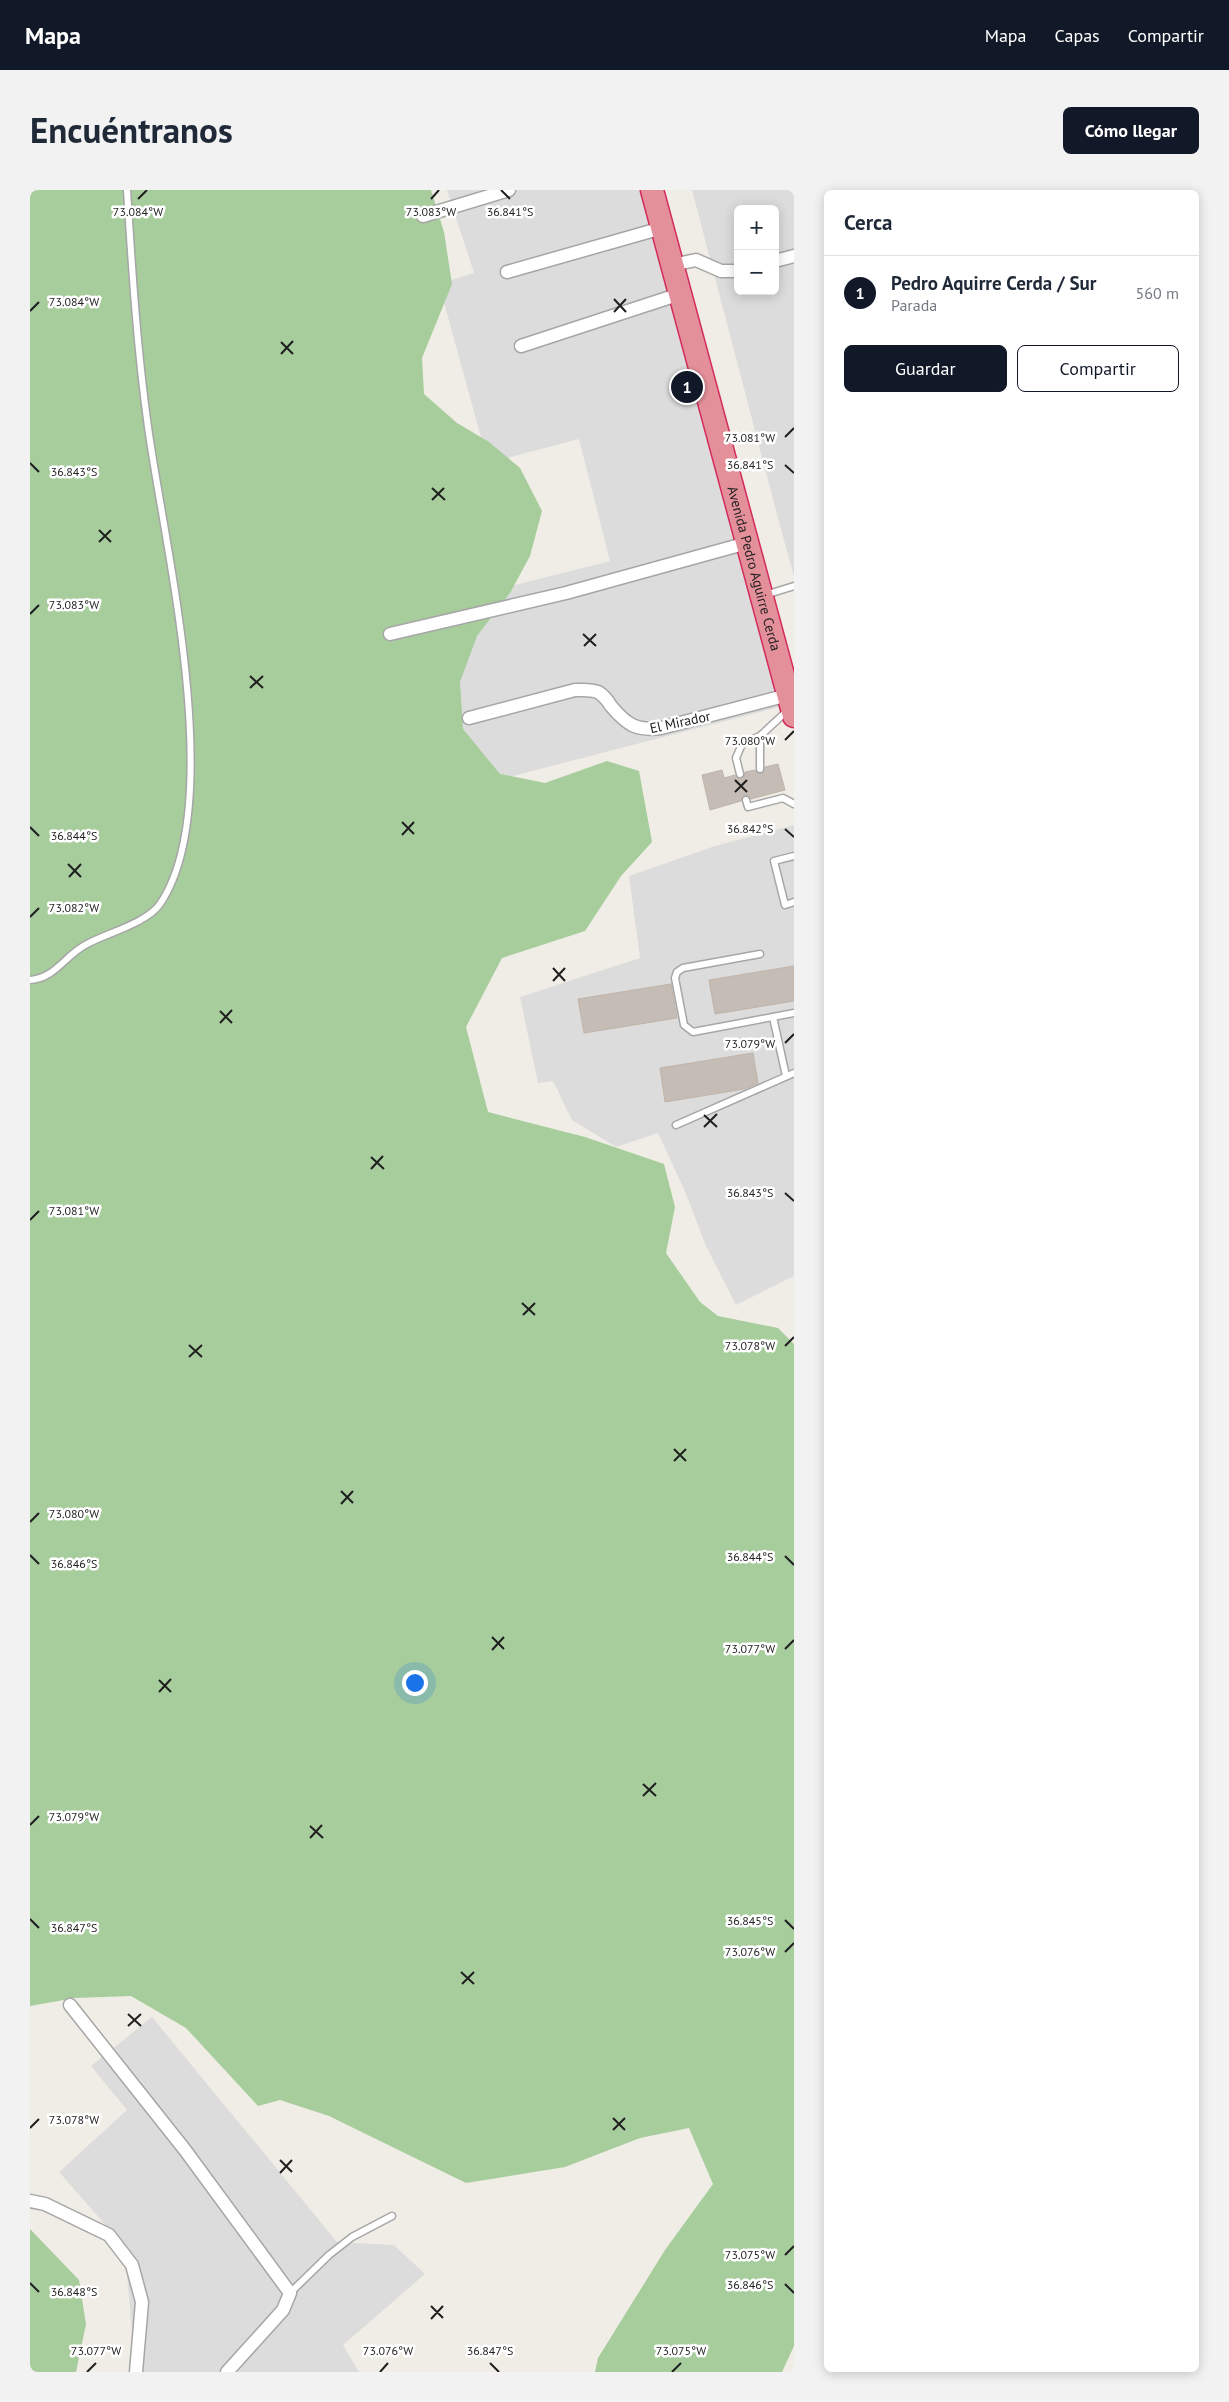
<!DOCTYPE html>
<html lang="es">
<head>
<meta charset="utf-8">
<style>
  body { margin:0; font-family:"PT Sans",sans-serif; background:#f2f2f3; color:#1f2937 }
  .controls { position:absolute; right:15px; top:15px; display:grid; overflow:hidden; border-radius:8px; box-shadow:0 2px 12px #0003 }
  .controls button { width:45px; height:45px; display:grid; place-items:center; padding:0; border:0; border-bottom:1px solid #e0e1e3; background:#fff; color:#1f2937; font:25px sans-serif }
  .you { position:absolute; left:384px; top:1492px; width:18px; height:18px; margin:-12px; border:4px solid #fff; border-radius:50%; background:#1a73e8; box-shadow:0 0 0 8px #1a73e833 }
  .badge { display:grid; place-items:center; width:32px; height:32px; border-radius:50%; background:#111827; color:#fff; font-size:16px; font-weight:700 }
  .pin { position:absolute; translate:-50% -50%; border:2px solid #fff; box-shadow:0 1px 5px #0006 }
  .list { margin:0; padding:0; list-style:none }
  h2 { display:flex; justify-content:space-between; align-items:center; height:65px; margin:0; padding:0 20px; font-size:21px }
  h2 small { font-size:16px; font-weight:400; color:#747a83 }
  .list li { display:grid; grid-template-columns:32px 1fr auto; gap:15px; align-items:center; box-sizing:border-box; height:75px; padding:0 20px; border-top:1px solid #e0e1e3 }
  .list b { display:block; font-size:19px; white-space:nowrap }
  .list p { margin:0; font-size:16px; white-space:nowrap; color:#747a83 }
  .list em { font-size:16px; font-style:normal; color:#747a83 }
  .actions { display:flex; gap:10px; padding:15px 20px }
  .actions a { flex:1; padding:11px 0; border:1px solid #111827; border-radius:8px; text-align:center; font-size:18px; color:#111827 }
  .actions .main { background:#111827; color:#fff }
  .map { position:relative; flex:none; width:764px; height:2182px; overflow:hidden; border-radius:8px }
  header { display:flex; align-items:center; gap:30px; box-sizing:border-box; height:70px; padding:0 25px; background:#111827; color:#fff }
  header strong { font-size:24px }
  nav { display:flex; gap:28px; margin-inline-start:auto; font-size:18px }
  .intro { display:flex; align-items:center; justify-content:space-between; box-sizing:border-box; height:120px; padding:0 30px }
  h1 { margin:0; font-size:35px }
  .button { padding:12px 22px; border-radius:8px; background:#111827; color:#fff; font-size:18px; font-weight:700 }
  main { display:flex; gap:30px; padding:0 30px }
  aside { flex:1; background:#fff; border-radius:8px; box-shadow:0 2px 12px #0003 }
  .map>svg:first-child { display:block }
  .residential { fill:#dddcdc; fill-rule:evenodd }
  .forest { fill:#a7cd9c }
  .building { fill:#c4bcb5; stroke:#c0b4a8 }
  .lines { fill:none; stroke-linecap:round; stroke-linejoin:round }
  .lane-casing { stroke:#a6a6a6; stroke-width:9 }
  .street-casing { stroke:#a6a6a6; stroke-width:15 }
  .highway-casing { stroke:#d42b5c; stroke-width:25 }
  .lane { stroke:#fff; stroke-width:6 }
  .street { stroke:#fff; stroke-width:12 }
  .highway { stroke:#e4909b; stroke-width:22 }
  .ticks { fill:none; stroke:#1f1f1f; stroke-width:2 }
  .labels { text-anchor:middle; stroke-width:5; stroke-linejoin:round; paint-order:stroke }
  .street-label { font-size:14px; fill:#1f1f1f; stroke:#fff }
  .ticks-label { font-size:12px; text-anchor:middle; fill:#1f1f1f; stroke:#fff; stroke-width:5; stroke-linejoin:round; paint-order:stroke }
</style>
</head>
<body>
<header>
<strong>Mapa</strong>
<nav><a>Mapa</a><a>Capas</a><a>Compartir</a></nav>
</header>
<div class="intro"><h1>Encuéntranos</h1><a class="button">Cómo llegar</a></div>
<main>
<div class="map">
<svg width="764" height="2182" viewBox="0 0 764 2182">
  <rect width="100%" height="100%" fill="#efede5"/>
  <g class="residential">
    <polygon points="417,0 618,0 753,516 448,595 405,561 409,414 580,371 549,249 458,273 409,94 444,83"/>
    <path d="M662 0H764V386L749 332ZM708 19H745V101H708Z"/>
    <polygon points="764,635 764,1086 706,1115 676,1056 654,999 628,943 586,957 542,930 523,891 508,893 490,807 610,768 599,686 685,656"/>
    <polygon points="122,1827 307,2052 364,2055 395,2084 313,2155 329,2182 100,2182 102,2142 96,2072 79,2039 29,1982 97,1920 61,1876"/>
  </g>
  <g class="forest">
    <polygon points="0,0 401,0 414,42 422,94 392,168 394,204 427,233 459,252 490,278 512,321 500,366 480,403 447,446 430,492 433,539 470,584 515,593 577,571 609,581 622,652 591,686 555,741 472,768 436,837 458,922 555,947 634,974 645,1017 636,1063 670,1112 688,1126 748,1138 764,1154 764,2156 752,2182 565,2182 568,2168 635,2060 683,1994 659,1938 610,1948 535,1977 436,1993 299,1926 250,1910 228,1916 156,1838 101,1806 45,1808 0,1816"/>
    <polygon points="0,2039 49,2090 56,2134 46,2182 0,2182"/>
  </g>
  <g class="building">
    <polygon points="748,574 755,600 721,609 715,605 711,611 680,620 672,585 692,580 694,588 705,585 711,589 715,582 725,580 730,584 735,577"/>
    <polygon points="764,776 764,811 685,824 679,790"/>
    <polygon points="641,794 647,828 554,843 548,809"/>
    <polygon points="723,863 728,893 714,899 635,912 630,878"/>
  </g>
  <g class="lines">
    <defs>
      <g id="lane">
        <polyline points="735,405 764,396"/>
        <polyline points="730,579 730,546"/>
        <polyline points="710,584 706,568 712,554 730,546 757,521"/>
        <polyline points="716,610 718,617 753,608 764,614"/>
        <polyline points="764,666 744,671 755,715 764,712"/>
        <polyline points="730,764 653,778 647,782 645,788 654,835 663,842 764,823"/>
        <path d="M0 790C26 788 35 765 57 754 77 743 117 733 130 714 198 614 134 354 118 237 107 159 102 79 97 0"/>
        <polyline points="743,827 756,886"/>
        <polyline points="646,935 764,883"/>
        <polyline points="260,2103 299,2065 322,2047 362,2026"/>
      </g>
      <g id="street">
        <polyline points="393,26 479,0"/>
        <polyline points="745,71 764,66"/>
        <polyline points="642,75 666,70 691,81 708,81"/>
        <polyline points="477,82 632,38"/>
        <polyline points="491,156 650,104"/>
        <polyline points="360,444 536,403 717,353"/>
        <path d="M439 528 545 500C552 500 561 499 568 502 573 505 578 511 581 516 597 535 606 541 631 538L758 505"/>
        <polyline points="40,1815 155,1960 260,2103 253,2120 197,2182"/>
        <polyline points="0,2011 15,2014 79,2045 102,2075 112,2112 106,2182"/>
      </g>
      <g id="highway">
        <path id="s1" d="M622 0 764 526"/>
      </g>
    </defs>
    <use href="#lane" class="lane-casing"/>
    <use href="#street" class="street-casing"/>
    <use href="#highway" class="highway-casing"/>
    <use href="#lane" class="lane"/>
    <use href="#street" class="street"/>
    <use href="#highway" class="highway"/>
  </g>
  <path class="ticks" d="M471 0 480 9M108 9 117 0M401 9 409 0M584 109 596 122M0 121 9 112M584 122 596 109M251 152 263 164M251 164 263 151M755 247 764 238M0 273 9 282M755 275 764 283M402 298 415 310M402 310 414 298M69 340 81 352M69 352 81 340M0 424 9 415M553 444 566 456M554 456 566 444M220 486 233 498M220 498 233 486M755 550 764 541M705 590 717 602M705 602 717 590M372 632 384 644M0 637 9 646M755 639 764 647M372 645 384 632M38 674 51 687M39 687 51 674M0 727 9 718M523 778 535 791M523 791 535 778M190 821 202 833M190 833 202 820M755 853 764 844M674 925 687 937M674 937 687 924M341 967 354 979M341 979 353 966M755 1003 764 1011M0 1030 9 1021M492 1113 505 1125M493 1125 505 1113M159 1155 172 1167M755 1156 764 1147M159 1167 172 1155M644 1259 656 1271M644 1271 656 1259M311 1301 323 1313M311 1314 323 1301M0 1332 9 1323M0 1365 9 1374M755 1366 764 1375M462 1447 474 1459M755 1459 764 1450M462 1460 474 1447M129 1490 141 1502M129 1502 141 1489M613 1594 626 1606M613 1606 626 1593M0 1635 9 1626M280 1636 293 1648M280 1648 292 1635M0 1729 9 1738M755 1730 764 1739M755 1762 764 1753M431 1782 444 1794M432 1794 444 1782M98 1824 111 1836M98 1836 111 1824M583 1928 595 1940M0 1938 9 1929M583 1940 595 1928M250 1970 262 1982M250 1983 262 1970M755 2065 764 2056M0 2093 9 2102M755 2094 764 2103M401 2116 413 2128M401 2129 413 2116M460 2173 469 2182M57 2182 66 2173M350 2182 358 2173M642 2182 651 2173"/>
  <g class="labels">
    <g class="street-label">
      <text dy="5" stroke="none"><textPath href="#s1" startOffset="392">Avenida Pedro Aguirre Cerda</textPath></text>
      <text transform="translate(650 532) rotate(-12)" y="5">El Mirador</text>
    </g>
  </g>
  <g class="ticks-label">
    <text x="480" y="26">36.841°S</text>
    <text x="108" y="26">73.084°W</text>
    <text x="401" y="26">73.083°W</text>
    <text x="44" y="116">73.084°W</text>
    <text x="720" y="252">73.081°W</text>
    <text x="720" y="279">36.841°S</text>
    <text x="44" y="286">36.843°S</text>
    <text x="44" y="419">73.083°W</text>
    <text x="720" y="555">73.080°W</text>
    <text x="720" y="643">36.842°S</text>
    <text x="44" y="650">36.844°S</text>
    <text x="44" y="722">73.082°W</text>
    <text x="720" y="858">73.079°W</text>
    <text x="720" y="1007">36.843°S</text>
    <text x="44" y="1025">73.081°W</text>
    <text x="720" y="1160">73.078°W</text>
    <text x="44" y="1328">73.080°W</text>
    <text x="720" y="1371">36.844°S</text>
    <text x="44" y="1378">36.846°S</text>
    <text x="720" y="1463">73.077°W</text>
    <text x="44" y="1631">73.079°W</text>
    <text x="720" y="1735">36.845°S</text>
    <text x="44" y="1742">36.847°S</text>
    <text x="720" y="1766">73.076°W</text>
    <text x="44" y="1934">73.078°W</text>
    <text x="720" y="2069">73.075°W</text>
    <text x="720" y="2099">36.846°S</text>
    <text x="44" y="2106">36.848°S</text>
    <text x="66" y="2165">73.077°W</text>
    <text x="358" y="2165">73.076°W</text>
    <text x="651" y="2165">73.075°W</text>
    <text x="460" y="2165">36.847°S</text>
  </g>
</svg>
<div class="controls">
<button>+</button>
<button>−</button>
</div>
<div class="you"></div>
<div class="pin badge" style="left:657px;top:197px">1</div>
</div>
<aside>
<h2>Cerca<small></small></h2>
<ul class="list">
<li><span class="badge">1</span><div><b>Pedro Aquirre Cerda / Sur</b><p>Parada</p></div><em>560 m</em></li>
</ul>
<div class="actions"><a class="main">Guardar</a><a>Compartir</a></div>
</aside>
</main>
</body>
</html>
